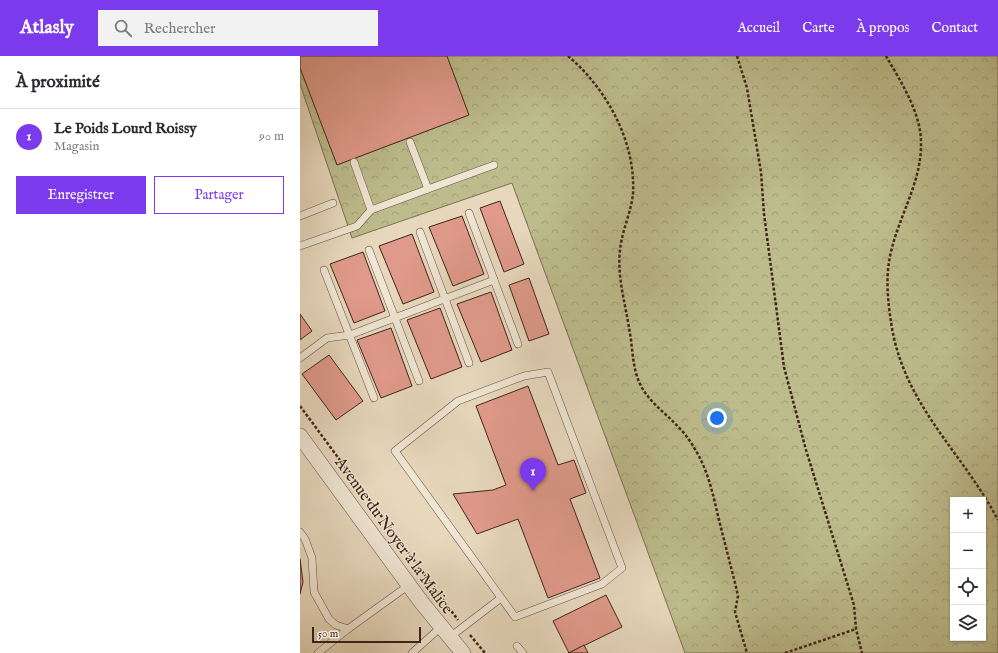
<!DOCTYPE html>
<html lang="fr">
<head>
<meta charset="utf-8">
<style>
  body { margin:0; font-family:"IM FELL English",serif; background:#f2f2f3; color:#2b2b33 }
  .controls { position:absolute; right:12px; bottom:12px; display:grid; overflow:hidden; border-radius:0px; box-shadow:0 1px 3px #0004 }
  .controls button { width:36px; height:36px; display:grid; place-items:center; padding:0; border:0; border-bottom:1px solid #e1e1e2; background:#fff; color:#2b2b33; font:20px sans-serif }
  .scale { position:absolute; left:12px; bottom:10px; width:109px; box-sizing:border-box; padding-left:4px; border:2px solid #412519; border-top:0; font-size:11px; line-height:14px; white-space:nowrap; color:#412519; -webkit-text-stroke:3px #efe6d4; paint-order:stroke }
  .you { position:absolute; left:417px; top:362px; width:14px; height:14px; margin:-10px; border:3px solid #fff; border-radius:50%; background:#1a73e8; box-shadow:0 0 0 6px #1a73e833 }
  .badge { display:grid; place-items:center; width:26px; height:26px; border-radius:50%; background:#7c3aed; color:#fff; font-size:13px; font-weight:700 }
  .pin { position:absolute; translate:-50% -33px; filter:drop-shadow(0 1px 2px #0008) }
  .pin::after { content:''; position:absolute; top:21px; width:14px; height:12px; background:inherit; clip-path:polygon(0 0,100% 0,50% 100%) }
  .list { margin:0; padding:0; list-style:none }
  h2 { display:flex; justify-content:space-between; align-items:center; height:52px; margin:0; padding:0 16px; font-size:17px }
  h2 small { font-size:13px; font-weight:400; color:#7c7c81 }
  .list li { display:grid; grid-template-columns:26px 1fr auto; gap:12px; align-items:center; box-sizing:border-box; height:56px; padding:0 16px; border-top:1px solid #e1e1e2 }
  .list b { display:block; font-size:15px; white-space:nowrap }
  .list p { margin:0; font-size:13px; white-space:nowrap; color:#7c7c81 }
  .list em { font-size:13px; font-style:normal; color:#7c7c81 }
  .actions { display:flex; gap:8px; padding:12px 16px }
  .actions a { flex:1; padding:9px 0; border:1px solid #7c3aed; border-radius:0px; text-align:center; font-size:14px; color:#7c3aed }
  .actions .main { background:#7c3aed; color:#fff }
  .icon { flex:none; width:22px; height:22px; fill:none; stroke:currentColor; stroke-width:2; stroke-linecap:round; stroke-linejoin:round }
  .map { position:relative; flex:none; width:698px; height:597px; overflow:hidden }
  header { display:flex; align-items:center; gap:24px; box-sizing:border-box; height:56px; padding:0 20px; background:#7c3aed; color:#fff }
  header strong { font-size:19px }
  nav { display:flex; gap:22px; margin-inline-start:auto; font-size:14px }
  .search { width:280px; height:36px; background:#f2f2f3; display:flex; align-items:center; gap:10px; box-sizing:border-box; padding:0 14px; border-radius:0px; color:#7c7c81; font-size:15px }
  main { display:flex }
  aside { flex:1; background:#fff }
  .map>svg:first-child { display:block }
  .park { fill:url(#park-crowns); stroke:#7f7052; fill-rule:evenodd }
  .building { fill:#e09a8b; stroke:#412519 }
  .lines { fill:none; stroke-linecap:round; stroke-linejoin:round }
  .lane-casing { stroke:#6a5242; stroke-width:8 }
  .street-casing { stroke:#6a5242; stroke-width:16 }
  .path { stroke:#412519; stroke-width:2.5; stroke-dasharray:3 2; stroke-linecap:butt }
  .lane { stroke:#efe6d4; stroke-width:7 }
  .street { stroke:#efe6d4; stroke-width:15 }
  .labels { text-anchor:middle; stroke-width:3; stroke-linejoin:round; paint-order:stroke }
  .street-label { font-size:16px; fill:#412519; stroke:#efe6d4 }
</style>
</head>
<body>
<header>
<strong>Atlasly</strong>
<div class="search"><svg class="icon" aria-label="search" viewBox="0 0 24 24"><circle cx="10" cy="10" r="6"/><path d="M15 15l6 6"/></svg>Rechercher</div>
<nav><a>Accueil</a><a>Carte</a><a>À propos</a><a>Contact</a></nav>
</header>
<main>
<aside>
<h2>À proximité<small></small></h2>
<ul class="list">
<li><span class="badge">1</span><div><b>Le Poids Lourd Roissy</b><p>Magasin</p></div><em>90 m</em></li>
</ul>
<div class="actions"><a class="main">Enregistrer</a><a>Partager</a></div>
</aside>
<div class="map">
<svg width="698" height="597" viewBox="0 0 698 597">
  <defs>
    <pattern id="park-crowns" width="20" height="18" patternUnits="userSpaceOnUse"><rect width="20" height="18" fill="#bdbc8c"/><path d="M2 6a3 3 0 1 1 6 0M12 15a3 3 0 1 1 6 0" fill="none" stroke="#a4a178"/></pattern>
  </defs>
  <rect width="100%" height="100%" fill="#e7d8bd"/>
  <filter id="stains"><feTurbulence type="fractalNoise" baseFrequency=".005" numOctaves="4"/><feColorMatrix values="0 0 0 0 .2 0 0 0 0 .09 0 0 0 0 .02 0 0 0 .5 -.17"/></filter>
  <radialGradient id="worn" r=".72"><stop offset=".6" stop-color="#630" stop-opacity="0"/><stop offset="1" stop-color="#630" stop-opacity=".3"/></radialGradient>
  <path class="park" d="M0 0H698V597H385L212 127 52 182 0 28ZM653 444H683V582H653Z"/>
  <g class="building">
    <polygon points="0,0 147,0 169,59 37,109 0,12"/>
    <polygon points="200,145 224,208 204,216 180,152"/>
    <polygon points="162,160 184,218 153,230 129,171"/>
    <polygon points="112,178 134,236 103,248 79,190"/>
    <polygon points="63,196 85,255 54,267 30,208"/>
    <polygon points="229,222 249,278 229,285 209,229"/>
    <polygon points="191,236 212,294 181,306 157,248"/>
    <polygon points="140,252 162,311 131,323 107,264"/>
    <polygon points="0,258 12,275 0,284"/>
    <polygon points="91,272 112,330 81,342 57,284"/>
    <polygon points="29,299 63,345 36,364 2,318"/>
    <polygon points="228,330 258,409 274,404 286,437 270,443 300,522 248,542 218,463 177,478 153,438 193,434 206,429 176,350"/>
    <polygon points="0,503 3,526 0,538"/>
    <polygon points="306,539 322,571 269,597 253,565"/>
    <polygon points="284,589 288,597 268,597 269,597"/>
  </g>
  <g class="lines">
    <defs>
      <g id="lane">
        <polyline points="128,133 194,109"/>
        <polyline points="71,154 128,133 110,86"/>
        <polyline points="169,157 218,288"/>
        <polyline points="0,160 33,147"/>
        <polyline points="120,176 169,307"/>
        <polyline points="0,190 57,170 71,154 54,106"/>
        <polyline points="69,194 119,325"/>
        <polyline points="24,214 74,342"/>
        <polyline points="0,302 27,282 50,279 194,224"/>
        <polygon points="248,316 322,512 302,528 215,561 95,395 158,345 224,320"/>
        <polyline points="0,476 5,483 12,502 14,536 29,563 36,569 48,573 109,529"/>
        <polyline points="150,581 201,542"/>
        <polyline points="217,590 223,597"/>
        <polyline points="18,597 48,573"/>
        <polyline points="112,597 141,571"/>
      </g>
      <polyline id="street" points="0,380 122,547 163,597"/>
    </defs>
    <use href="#lane" class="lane-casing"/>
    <use href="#street" class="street-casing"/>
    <g class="path">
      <path d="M268 0C307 33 336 86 333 138 331 157 322 174 320 194 317 220 325 246 329 272 332 286 332 302 336 317 343 344 365 355 382 375 387 380 392 388 396 395 408 415 413 438 418 460 424 484 430 507 436 531L438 540 435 556 447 597"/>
      <polyline points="437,0 447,32 461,116 464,158 484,311 506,394 554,549 556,573 562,597"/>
      <path d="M586 0C601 26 622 58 621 89 621 130 595 166 589 206 586 225 588 247 591 266 603 349 662 395 698 464"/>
      <polyline points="0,350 158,564"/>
      <polyline points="170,579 185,597"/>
      <polyline points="485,597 556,573"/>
    </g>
    <use href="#lane" class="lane"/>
    <use href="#street" class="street"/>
  </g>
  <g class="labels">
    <g class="street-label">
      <text transform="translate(95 479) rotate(54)" y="6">Avenue du Noyer à la Malice</text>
    </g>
  </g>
  <rect width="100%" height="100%" filter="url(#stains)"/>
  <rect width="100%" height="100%" fill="url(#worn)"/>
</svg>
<div class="controls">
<button>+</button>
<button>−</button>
<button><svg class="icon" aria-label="locate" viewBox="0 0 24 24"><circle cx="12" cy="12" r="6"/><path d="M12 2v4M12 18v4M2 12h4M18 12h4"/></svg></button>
<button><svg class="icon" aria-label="layers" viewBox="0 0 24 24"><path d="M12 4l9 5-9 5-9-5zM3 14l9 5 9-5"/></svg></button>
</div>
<div class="scale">50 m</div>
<div class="you"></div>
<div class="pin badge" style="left:233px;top:435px">1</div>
</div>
</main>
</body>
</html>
